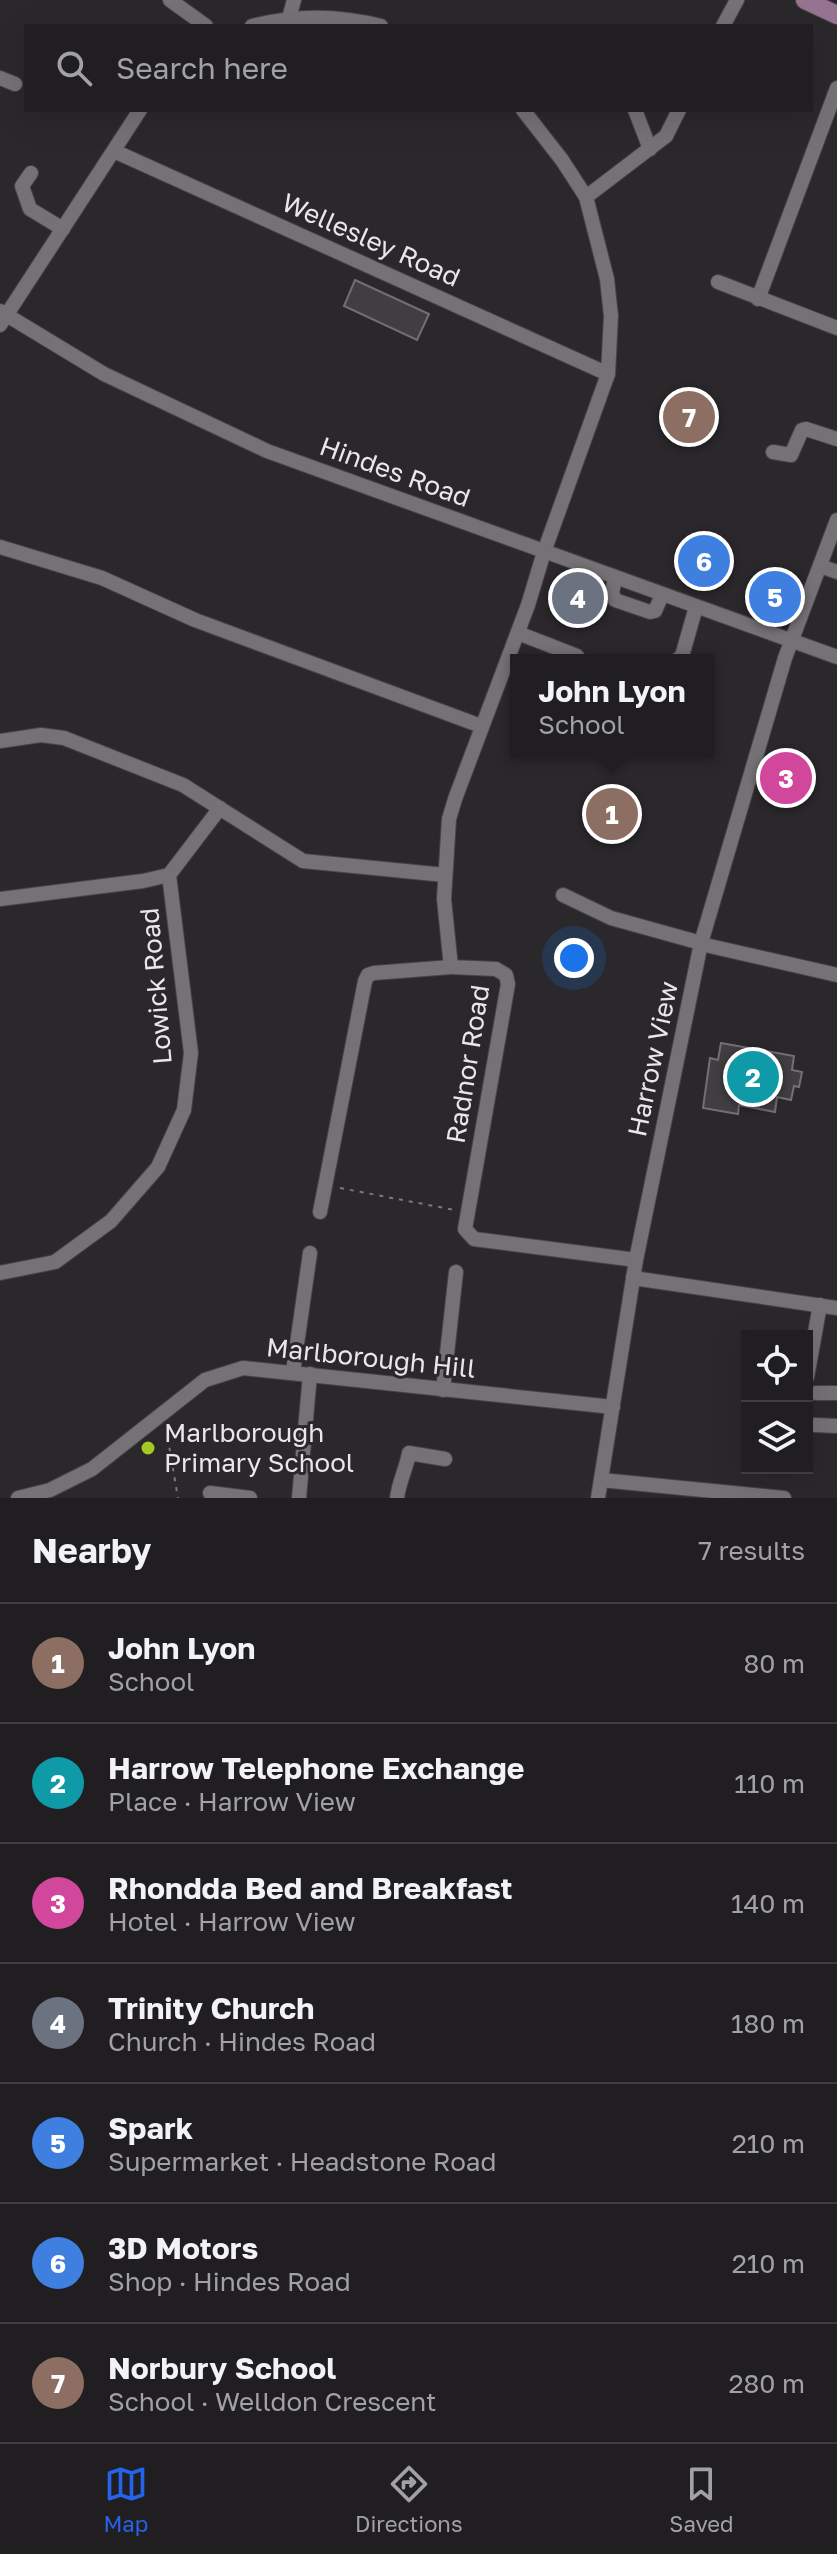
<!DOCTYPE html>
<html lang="en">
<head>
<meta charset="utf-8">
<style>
  body { margin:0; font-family:"Golos Text",sans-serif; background:#2d2b2d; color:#f1f3f6 }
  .controls { position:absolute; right:24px; bottom:24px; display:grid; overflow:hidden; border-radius:0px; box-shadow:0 8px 32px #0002 }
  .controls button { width:72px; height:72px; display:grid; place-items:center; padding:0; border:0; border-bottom:2px solid #3d3c3e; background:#201e20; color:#f1f3f6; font:40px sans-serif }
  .you { position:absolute; left:574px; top:958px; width:28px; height:28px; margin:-20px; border:6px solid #fff; border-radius:50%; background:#1a73e8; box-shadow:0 0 0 12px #1a73e833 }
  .badge { display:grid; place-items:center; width:52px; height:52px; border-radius:50%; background:#2563eb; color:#fff; font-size:26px; font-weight:700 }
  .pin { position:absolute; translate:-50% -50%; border:4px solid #fff; box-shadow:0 2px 8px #0006 }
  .popup { position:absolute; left:510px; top:654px; width:204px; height:104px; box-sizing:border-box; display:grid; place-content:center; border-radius:0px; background:#201e20; filter:drop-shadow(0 2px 6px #0005); font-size:26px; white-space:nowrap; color:#a2a2a5 }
  .popup b { font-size:30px; color:#f1f3f6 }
  .popup::after { content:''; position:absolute; left:50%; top:100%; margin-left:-16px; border:16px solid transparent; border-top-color:#201e20 }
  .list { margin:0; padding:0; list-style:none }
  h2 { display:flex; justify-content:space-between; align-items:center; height:104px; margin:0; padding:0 32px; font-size:34px }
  h2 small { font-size:26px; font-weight:400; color:#a2a2a5 }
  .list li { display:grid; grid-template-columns:52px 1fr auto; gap:24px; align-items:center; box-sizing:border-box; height:120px; padding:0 32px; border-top:2px solid #3d3c3e }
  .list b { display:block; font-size:30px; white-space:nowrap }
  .list p { margin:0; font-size:26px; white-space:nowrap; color:#a2a2a5 }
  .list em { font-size:26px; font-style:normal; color:#a2a2a5 }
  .icon { flex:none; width:44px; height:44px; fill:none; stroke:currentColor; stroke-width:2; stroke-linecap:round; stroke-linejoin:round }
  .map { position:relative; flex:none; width:837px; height:1498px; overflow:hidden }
  .search { position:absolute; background:#201e20; box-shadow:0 8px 32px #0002; left:24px; right:24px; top:24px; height:88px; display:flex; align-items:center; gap:20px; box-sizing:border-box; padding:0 28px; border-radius:0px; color:#a2a2a5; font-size:30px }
  .sheet { height:944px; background:#201e20 }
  nav { display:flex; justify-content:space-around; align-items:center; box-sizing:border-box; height:112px; border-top:2px solid #3d3c3e; background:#201e20; font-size:22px; color:#a2a2a5 }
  nav a { display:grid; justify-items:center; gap:4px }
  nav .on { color:#2563eb }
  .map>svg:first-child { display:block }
  .building { fill:#413e41; stroke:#726f72; stroke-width:2 }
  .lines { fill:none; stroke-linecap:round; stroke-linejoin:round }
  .minor-casing { stroke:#474446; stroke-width:16 }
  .major-casing { stroke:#474446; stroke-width:20 }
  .path { stroke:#7c797c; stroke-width:2; stroke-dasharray:4 6; stroke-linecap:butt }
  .minor { stroke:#757275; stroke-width:14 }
  .major { stroke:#967491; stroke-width:18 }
  .poi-dot { fill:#a5c823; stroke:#2b282b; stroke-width:3 }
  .labels { text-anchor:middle; stroke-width:6; stroke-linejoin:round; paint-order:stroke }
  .street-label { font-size:26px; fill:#e9e7e9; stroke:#2b282b }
  .poi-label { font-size:26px; fill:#e9e7e9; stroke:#2b282b; text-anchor:start }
</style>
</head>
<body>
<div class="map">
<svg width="837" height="1498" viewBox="0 0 837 1498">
  <rect width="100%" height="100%" fill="#2b282b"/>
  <g class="building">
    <polygon points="355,280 429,314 417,340 344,306"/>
    <polygon points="721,1043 794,1056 792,1070 802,1072 799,1087 794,1086 791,1100 777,1097 775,1112 739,1105 738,1114 703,1108 710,1058 718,1060"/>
  </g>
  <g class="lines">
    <defs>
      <g id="minor">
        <polyline points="170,0 206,26"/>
        <polyline points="289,18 294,0"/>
        <path d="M252 26C294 15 338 15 381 26"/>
        <polyline points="723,26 737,0"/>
        <polyline points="0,78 15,84"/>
        <polyline points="523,110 562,160 586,197 607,279 611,316 608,374 544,552 528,605 455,799 449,819 444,899 451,967 496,969 506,975 508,984 465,1229 474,1239 636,1260"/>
        <polyline points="635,110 650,149"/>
        <polyline points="114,151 608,374"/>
        <polyline points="31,173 22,186 30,209 63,229"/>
        <polyline points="586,197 666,136 679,110"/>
        <polyline points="718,282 837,328"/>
        <polyline points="758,299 837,88"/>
        <polyline points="0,311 104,374 267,451 837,657"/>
        <polyline points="0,325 140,110"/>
        <polyline points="773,452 791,455 802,430 806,429 837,439"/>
        <polyline points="0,547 102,578 195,620 481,726"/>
        <polyline points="820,566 837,572"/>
        <polyline points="615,578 612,593 615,600 650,612 655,611 662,595"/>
        <polyline points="518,633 577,656"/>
        <polyline points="677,660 682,656 696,607"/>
        <polyline points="0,741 41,735 64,738 183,785 303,861 445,875"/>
        <polyline points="563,895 611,918 701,943"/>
        <polyline points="0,899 143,881 169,875"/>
        <polyline points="701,944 837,975"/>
        <polyline points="320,1212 365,981 368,975 374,973 451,967"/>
        <polyline points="0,1273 55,1262 111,1221 158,1167 184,1110 191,1053 169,875 220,808"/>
        <polyline points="633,1278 837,1308"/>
        <polyline points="293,1372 310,1253"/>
        <polyline points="807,1377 820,1305"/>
        <polyline points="443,1390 456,1272"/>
        <polyline points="816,1393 837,1393"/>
        <polyline points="815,1425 837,1426"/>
        <polyline points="601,1480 784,1498"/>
        <polyline points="210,1493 250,1498"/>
        <polyline points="18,1498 50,1490 92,1469 205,1380 243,1368 613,1407"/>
        <polyline points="299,1498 310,1374"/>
        <path d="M397 1498C399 1481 406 1470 409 1453L445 1459"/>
        <polyline points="598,1498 636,1260 701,943 785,658 837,520"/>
      </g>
      <polyline id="major" points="805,0 837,15"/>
    </defs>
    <use href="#minor" class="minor-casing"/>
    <use href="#major" class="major-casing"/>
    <g class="path">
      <polyline points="340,1188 455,1210"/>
      <polyline points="166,1428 178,1498"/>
    </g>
    <use href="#minor" class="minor"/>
    <use href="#major" class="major"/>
  </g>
  <circle class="poi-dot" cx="148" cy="1448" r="8"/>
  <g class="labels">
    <g class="street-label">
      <text transform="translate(371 240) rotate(24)" y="9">Wellesley Road</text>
      <text transform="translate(395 472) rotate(20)" y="9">Hindes Road</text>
      <text transform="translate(156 986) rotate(-95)" y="9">Lowick Road</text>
      <text transform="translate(653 1059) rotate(-78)" y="9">Harrow View</text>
      <text transform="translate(468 1064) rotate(-81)" y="9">Radnor Road</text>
      <text transform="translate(371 1358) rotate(6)" y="9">Marlborough Hill</text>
    </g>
    <g class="poi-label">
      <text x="164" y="1442">Marlborough<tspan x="164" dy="30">Primary School</tspan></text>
    </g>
  </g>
</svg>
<div class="controls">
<button><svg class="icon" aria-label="locate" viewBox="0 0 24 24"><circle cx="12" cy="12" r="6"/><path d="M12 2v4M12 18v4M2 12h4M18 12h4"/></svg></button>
<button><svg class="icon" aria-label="layers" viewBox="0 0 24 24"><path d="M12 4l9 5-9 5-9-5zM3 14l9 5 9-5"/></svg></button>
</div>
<div class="you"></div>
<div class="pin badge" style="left:612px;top:814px;background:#8d6e63">1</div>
<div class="popup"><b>John Lyon</b>School</div>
<div class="pin badge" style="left:753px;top:1077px;background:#0f9aa8">2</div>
<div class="pin badge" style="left:786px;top:778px;background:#d1479c">3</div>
<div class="pin badge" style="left:578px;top:598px;background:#6b7280">4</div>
<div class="pin badge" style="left:775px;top:597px;background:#3f7fe0">5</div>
<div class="pin badge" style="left:704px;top:561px;background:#3f7fe0">6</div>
<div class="pin badge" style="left:689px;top:417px;background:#8d6e63">7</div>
<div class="search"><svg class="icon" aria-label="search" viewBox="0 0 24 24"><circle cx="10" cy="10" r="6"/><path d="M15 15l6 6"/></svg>Search here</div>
</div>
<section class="sheet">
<h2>Nearby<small>7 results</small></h2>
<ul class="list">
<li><span class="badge" style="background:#8d6e63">1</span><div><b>John Lyon</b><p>School</p></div><em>80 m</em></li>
<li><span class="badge" style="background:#0f9aa8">2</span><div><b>Harrow Telephone Exchange</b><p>Place · Harrow View</p></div><em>110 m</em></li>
<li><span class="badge" style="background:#d1479c">3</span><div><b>Rhondda Bed and Breakfast</b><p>Hotel · Harrow View</p></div><em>140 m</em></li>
<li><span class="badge" style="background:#6b7280">4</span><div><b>Trinity Church</b><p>Church · Hindes Road</p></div><em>180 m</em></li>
<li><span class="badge" style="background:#3f7fe0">5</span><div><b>Spark</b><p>Supermarket · Headstone Road</p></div><em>210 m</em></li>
<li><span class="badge" style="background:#3f7fe0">6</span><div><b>3D Motors</b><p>Shop · Hindes Road</p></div><em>210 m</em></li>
<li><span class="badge" style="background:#8d6e63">7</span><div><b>Norbury School</b><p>School · Welldon Crescent</p></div><em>280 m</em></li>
</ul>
</section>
<nav>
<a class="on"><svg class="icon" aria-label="map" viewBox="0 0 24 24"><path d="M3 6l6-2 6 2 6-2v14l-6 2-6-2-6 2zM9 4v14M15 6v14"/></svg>Map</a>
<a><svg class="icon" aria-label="directions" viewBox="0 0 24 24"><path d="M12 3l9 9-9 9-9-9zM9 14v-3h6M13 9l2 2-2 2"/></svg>Directions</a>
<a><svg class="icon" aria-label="saved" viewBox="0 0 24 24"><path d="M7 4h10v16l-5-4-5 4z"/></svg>Saved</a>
</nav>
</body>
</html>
